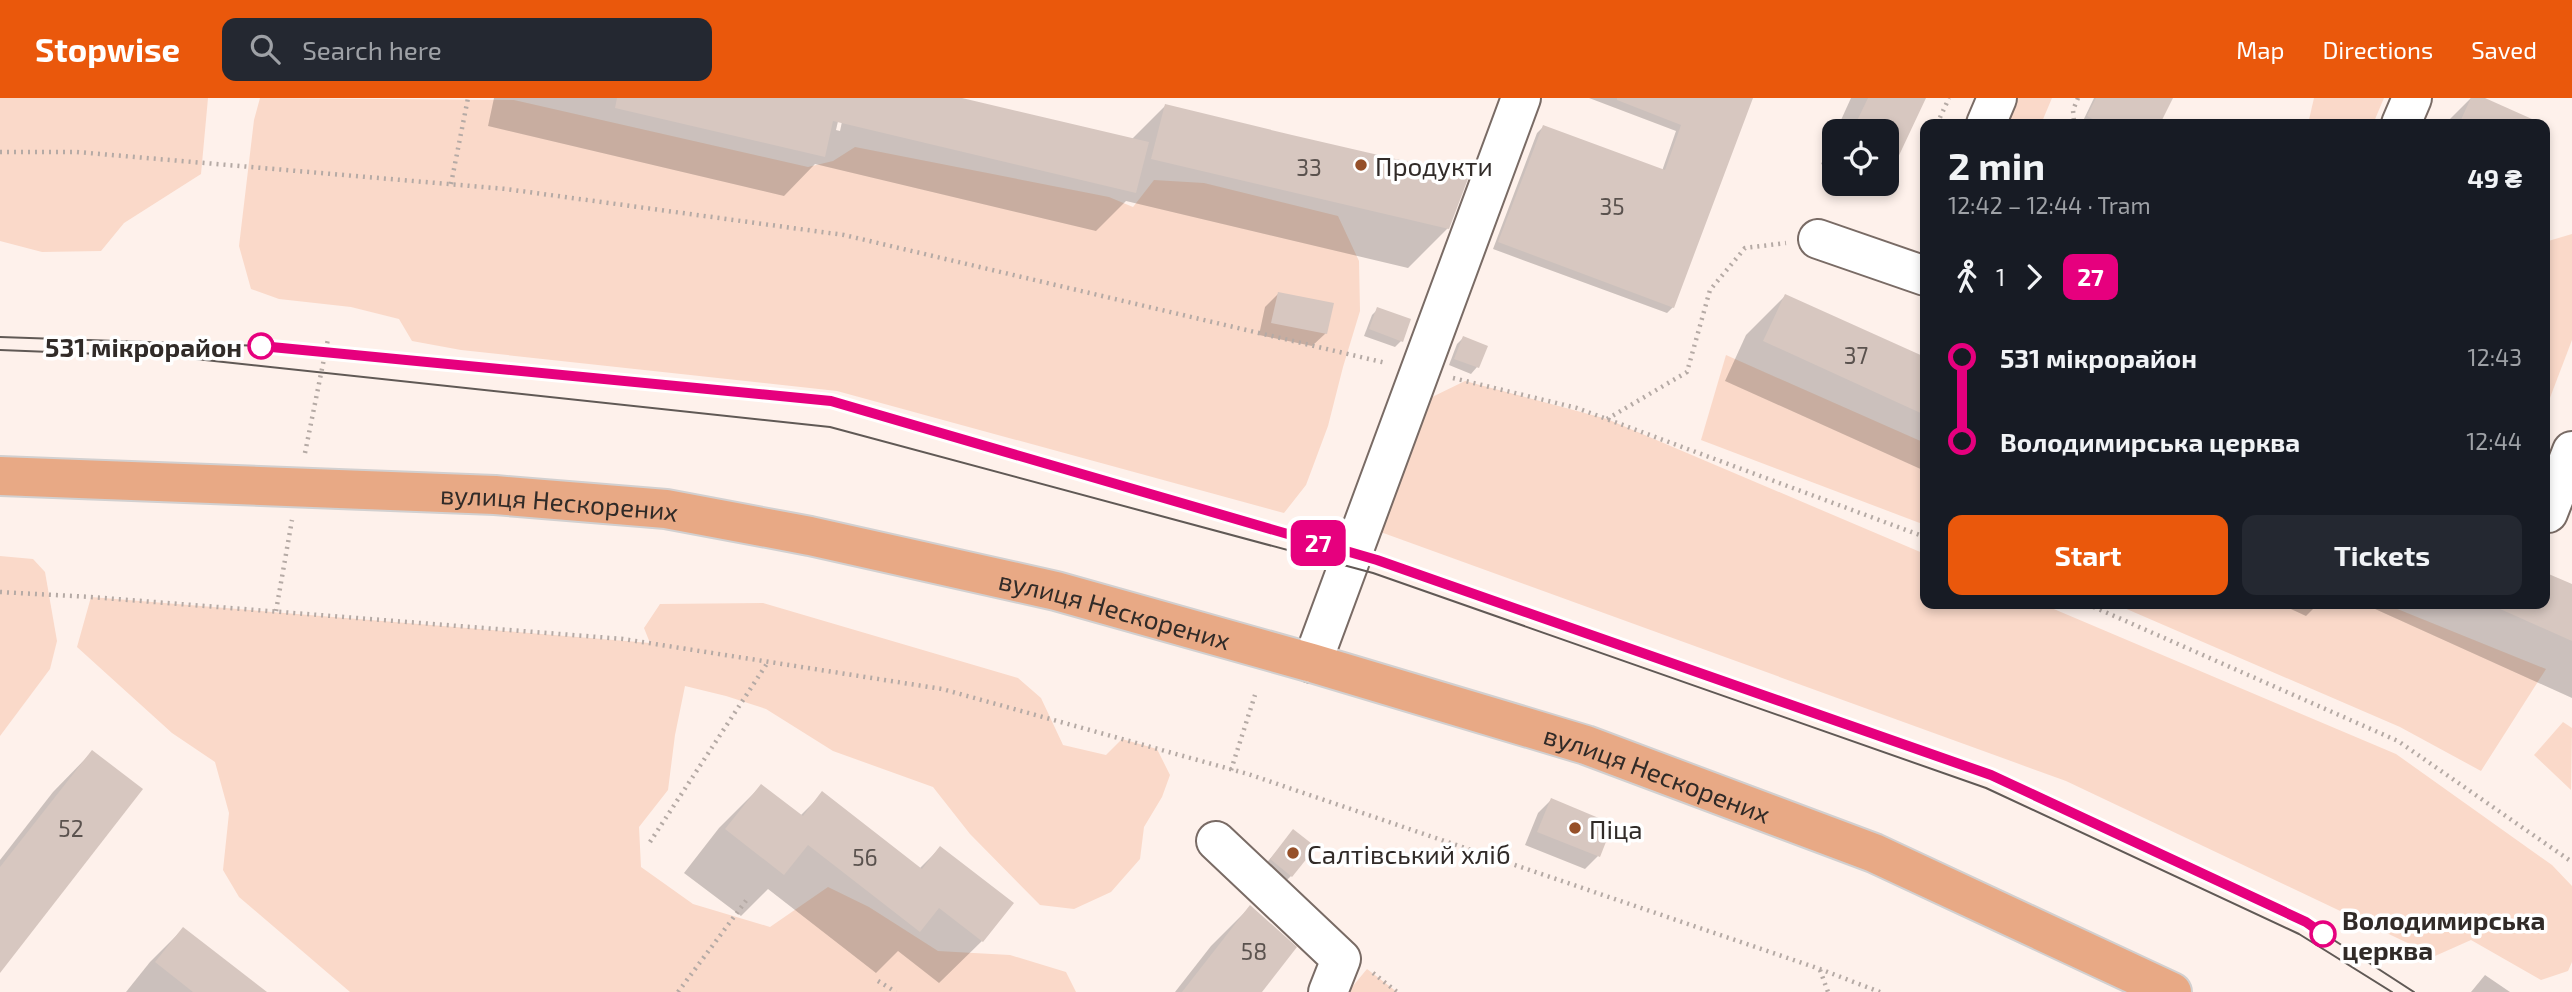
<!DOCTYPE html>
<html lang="en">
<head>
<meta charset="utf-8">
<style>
	:root { --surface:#171b24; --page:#242831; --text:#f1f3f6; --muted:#9ea1a6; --accent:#ea580c }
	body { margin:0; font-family:"Exo 2",sans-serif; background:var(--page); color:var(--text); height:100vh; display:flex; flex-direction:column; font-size:26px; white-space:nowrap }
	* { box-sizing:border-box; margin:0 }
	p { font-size:23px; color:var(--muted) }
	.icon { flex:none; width:38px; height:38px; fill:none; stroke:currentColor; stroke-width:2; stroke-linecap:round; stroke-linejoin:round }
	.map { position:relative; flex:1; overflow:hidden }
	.sheet { position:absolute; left:1920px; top:21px; width:630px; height:490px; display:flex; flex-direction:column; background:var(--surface); border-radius:14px; box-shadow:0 4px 10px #0003 }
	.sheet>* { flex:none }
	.badge { padding:0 14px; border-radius:10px; font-size:24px; line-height:46px }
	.tools { position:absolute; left:1822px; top:21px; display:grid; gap:14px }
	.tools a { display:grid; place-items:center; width:77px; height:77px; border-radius:14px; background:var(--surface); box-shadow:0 4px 10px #0003; font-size:35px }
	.map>.badge { position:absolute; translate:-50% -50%; box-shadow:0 0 0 4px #fff }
	.legs { display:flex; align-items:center; gap:10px; height:77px; padding:0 28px; font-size:23px }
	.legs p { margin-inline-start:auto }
	.head { display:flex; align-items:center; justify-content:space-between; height:119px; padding:0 28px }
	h1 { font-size:38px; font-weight:700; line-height:52px }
	.primary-button { display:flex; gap:14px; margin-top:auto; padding:14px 28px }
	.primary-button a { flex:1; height:80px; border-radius:14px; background:var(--accent); color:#fff; font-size:28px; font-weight:700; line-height:80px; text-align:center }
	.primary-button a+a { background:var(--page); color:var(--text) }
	ul { padding:0 28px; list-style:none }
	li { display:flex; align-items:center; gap:24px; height:84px; font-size:26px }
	li i { display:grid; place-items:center; width:10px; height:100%; margin:0 9px; background:currentColor }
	li i::after { content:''; width:18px; height:18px; margin:-9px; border:5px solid; border-radius:50%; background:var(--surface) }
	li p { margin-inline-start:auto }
	li:first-child i { background:linear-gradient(#0000 50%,currentColor 0) }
	li:last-child i { background:linear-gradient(currentColor 50%,#0000 0) }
	header { display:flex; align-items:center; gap:42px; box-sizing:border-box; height:98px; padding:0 35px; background:var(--accent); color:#fff }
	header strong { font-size:33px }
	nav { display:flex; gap:38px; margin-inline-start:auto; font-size:24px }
	.search { width:490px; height:63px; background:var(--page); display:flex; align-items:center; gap:18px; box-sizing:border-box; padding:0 24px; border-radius:14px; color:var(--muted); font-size:26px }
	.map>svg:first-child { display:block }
</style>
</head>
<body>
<header>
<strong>Stopwise</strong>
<div class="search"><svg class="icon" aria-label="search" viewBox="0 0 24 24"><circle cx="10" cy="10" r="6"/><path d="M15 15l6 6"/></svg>Search here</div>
<nav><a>Map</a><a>Directions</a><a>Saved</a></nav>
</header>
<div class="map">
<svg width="2572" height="894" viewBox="0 0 2572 894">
	<rect width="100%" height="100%" fill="#fef1eb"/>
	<g fill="#fad9c9">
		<path d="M0,0h208l-7,76 -77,49 -23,28 -59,1 -42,-11z"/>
		<path d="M260,0l254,2 294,67 25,-6 22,-14 254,50 24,10 21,-27 50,3 134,33 21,45 1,50 -17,56 -15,59 -22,59 -22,28 -447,-122 -376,-41 -49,-9 -13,-22 -48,-12 -72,-8 -28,-10 -12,-43 15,-126z"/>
		<path d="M2013,0h39l-11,26h-26l-11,-4z"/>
		<path d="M2314,0h70l-11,26h-65z"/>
		<path d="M2572,136v106l-24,63 -4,-1 1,-160z"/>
		<path d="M1726,257l199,88v82l-224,-85z"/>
		<path d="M1465,283l142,38 318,135v50h117l354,150 156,111 20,21v76l-4,9 -27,9 -70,-40 -36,16 -369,-175 -691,-251 53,-131z"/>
		<path d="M0,458l33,3 12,13 12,69 -7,28 -50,67z"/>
		<path d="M91,499l559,46 -6,-15 16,-24 103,-1 255,75 23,20 22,47 43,10 16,-16 35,10 13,26 -8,22 -18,30 -4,32 -29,33 -37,17 -34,-4 -70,-71 -37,-47 -100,-36 -67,-42 -40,-13 -41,-10 -10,49 -7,55 -29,37 2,40 52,37 77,23 58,-40 41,20 69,44 72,4 56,17 10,20h-726l-111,-95 -16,-27 6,-57 -14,-51 -43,-29 -95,-86z"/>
		<path d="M2115,506h270l161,65 -65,102 -81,-44z"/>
		<path d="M2563,624l9,6 -1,62 -37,-35z"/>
		<path d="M1367,871l30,23h-49z"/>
	</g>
	<g fill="#0003" fill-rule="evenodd">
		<path d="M494,0h461l176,42 34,-34 283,122 -40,40 -282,-67 -30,30 -281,-67 -31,32 -296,-70zM839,19h4l-3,14 -4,-1z"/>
		<path d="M1589,0h162l-78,209 -6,6 -174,-64 44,-116 6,-6 119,44 14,-40z"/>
		<path d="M1851,0h72l-37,33h-50z"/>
		<path d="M2094,0h77l-13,26h-74l-2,-1z"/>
		<path d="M2471,0h10l40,18 -3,8h-73z"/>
		<path d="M1834,38v34l-13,-6z"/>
		<path d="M1278,196l48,39 -14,13 -53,-11 6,-28z"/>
		<path d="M1785,198l140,63v112l-200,-90 21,-46z"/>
		<path d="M1378,211l23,32 -6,6 -31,-11 8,-21z"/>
		<path d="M1463,240l22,9 -8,20 -6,7 -22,-9 8,-21z"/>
		<path d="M2572,488v112l-208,-94h180z"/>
		<path d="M2280,506h38l-12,12z"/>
		<path d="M92,654l-92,218v-110l53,-68z"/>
		<path d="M761,688l39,30 22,-22 97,75 21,-21 42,93 -43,42 -41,-32 -22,22 -108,-84 -27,27 -57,-43 35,-45z"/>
		<path d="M1551,702l47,56 -13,13 -60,-24 13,-32z"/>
		<path d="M1293,734l-2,44 -13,13 -20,-16z"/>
		<path d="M1250,809l44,41 -34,44h-85l36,-46z"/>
		<path d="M183,831l81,63h-138l24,-30z"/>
		<path d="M2485,877l25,17h-39z"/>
	</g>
	<g fill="#d7c7c0">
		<path d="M617,0h345l187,44 -13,51 -303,-72 -8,36 -210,-49z"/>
		<path d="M1617,0h136l-79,210 -176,-66 45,-117 122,45 16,-45 -64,-25z"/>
		<path d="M1868,0h58l-40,85v-52h-34z"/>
		<path d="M2096,0h77l-13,26h-58l-15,-8z"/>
		<path d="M2471,0h14l58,26h-84z"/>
		<path d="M1165,6l127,31 177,41 -20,53 -298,-70z"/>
		<path d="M1278,194l56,11 -7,31 -56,-11z"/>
		<path d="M1785,196l140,63v58l-162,-74z"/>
		<path d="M1377,209l34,12 -8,23 -34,-13z"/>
		<path d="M1463,238l25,10 -9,22 -25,-9z"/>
		<path d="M2544,474l28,12v57l-83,-37h55z"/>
		<path d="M92,652l51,39 -143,184v-106z"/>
		<path d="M761,686l42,32 19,-25 100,78 18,-23 74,57 -31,39 -44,-34 -19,24 -112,-87 -24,30 -59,-46z"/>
		<path d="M1551,700l62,26 -13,33 -63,-25z"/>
		<path d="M1293,731l23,18 -24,30 -22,-18z"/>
		<path d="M1250,807l47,42 -35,45h-80z"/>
		<path d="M183,829l22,17 62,48h-74l-38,-30z"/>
	</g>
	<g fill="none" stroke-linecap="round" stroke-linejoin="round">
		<defs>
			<g id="minor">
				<path d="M1986,26l11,-26"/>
				<path d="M2401,26l11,-26"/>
				<path d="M1818,141l107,37"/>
				<path d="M2548,415l24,-62"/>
				<path d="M1312,565l209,-565"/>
				<path d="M1216,743l125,118 -13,33"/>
			</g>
			<g id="major">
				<path id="s1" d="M0,378l495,19 171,14 144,27 246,55 256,72 274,82 288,108 298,139"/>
			</g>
		</defs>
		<use href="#minor" stroke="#796b65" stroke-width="42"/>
		<use href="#major" stroke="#d2d0d0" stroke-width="42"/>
		<g stroke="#b5aaa5" stroke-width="4.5" stroke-dasharray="2 5" stroke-linecap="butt">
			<path d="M2078,0l-5,12 1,12 6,2"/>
			<path d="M1937,26l12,-26"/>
			<path d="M0,54h77l429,37 338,46 542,128"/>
			<path d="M451,86l17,-86"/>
			<path d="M1453,280l124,30 348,129"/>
			<path d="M1607,321l80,-47 23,-82 35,-42 41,-5"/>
			<path d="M305,355l23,-114"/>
			<path d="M0,494l91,5 532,42 319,50 306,85 572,195 60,23"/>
			<path d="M2087,506l311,137 174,121"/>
			<path d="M276,513l16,-91"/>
			<path d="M1231,672l24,-75"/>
			<path d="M650,744l118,-180"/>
			<path d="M1820,872l8,22"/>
			<path d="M1373,875l24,19"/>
			<path d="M878,883l18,11"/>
			<path d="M678,894l70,-94"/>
		</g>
		<use href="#minor" stroke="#fff" stroke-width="38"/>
		<use href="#major" stroke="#e8a985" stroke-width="38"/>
		<g stroke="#605955" stroke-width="2">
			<path d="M0,239l261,9 569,55 547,159 614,215 315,147 108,70"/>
			<path d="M0,252l177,7 653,70 543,146 613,215 313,146 93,58"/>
		</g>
	</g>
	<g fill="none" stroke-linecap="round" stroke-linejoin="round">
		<defs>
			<path id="line-1" d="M261,248l570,55 546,159 614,215 315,147 17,12"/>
		</defs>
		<use href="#line-1" stroke="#fff" stroke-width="16"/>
		<use href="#line-1" stroke="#e6007e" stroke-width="10"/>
	</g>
	<g fill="#965029" stroke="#fff" stroke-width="2.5">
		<circle cx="1361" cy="67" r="7"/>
		<circle cx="1575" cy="730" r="7"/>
		<circle cx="1293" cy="755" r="7"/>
	</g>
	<g fill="#fff" stroke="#e6007e" stroke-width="3.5">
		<circle cx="261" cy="248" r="12"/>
		<circle cx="2323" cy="836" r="12"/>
	</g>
	<g text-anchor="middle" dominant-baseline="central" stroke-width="7" stroke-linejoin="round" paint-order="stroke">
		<g font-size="23" fill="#5a524e">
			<text x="1309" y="69">33</text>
			<text x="1612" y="108">35</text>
			<text x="1856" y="257">37</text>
			<text x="71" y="730">52</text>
			<text x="865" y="759">56</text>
			<text x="1254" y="853">58</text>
		</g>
		<g font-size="26" fill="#312b28" stroke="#fff" text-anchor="start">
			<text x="1375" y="67">Продукти</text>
			<text x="1589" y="730">Піца</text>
			<text x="1307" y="755">Салтівський хліб</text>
		</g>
		<g font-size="26" font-weight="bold" fill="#312b28" stroke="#fff" text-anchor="end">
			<text x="242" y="248">531 мікрорайон</text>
			<text x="2342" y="821" text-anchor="start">Володимирська<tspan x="2342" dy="30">церква</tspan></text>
		</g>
		<g font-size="26" fill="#312b28" stroke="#fff">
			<text stroke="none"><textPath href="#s1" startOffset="560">вулиця Нескорених</textPath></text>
			<text stroke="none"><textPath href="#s1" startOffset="1127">вулиця Нескорених</textPath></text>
			<text stroke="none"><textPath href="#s1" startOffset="1694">вулиця Нескорених</textPath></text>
		</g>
	</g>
</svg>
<div class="tools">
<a><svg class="icon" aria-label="locate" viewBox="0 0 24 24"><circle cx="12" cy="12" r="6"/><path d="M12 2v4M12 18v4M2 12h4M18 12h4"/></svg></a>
</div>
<b class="badge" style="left:1318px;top:445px;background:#e6007e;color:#fff">27</b>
<section class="sheet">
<div class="head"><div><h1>2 min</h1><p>12:42 – 12:44 · Tram</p></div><b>49 ₴</b></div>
<div class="legs"><svg class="icon" aria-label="walk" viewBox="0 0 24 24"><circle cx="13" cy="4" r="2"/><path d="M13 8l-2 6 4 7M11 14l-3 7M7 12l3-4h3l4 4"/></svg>1<svg class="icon" aria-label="forward" viewBox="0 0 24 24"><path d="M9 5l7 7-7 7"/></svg><b class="badge" style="background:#e6007e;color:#fff">27</b></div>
<ul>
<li><i style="color:#e6007e"></i><b>531 мікрорайон</b><p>12:43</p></li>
<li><i style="color:#e6007e"></i><b>Володимирська церква</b><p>12:44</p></li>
</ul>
<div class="primary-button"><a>Start</a><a>Tickets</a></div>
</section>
</div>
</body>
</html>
